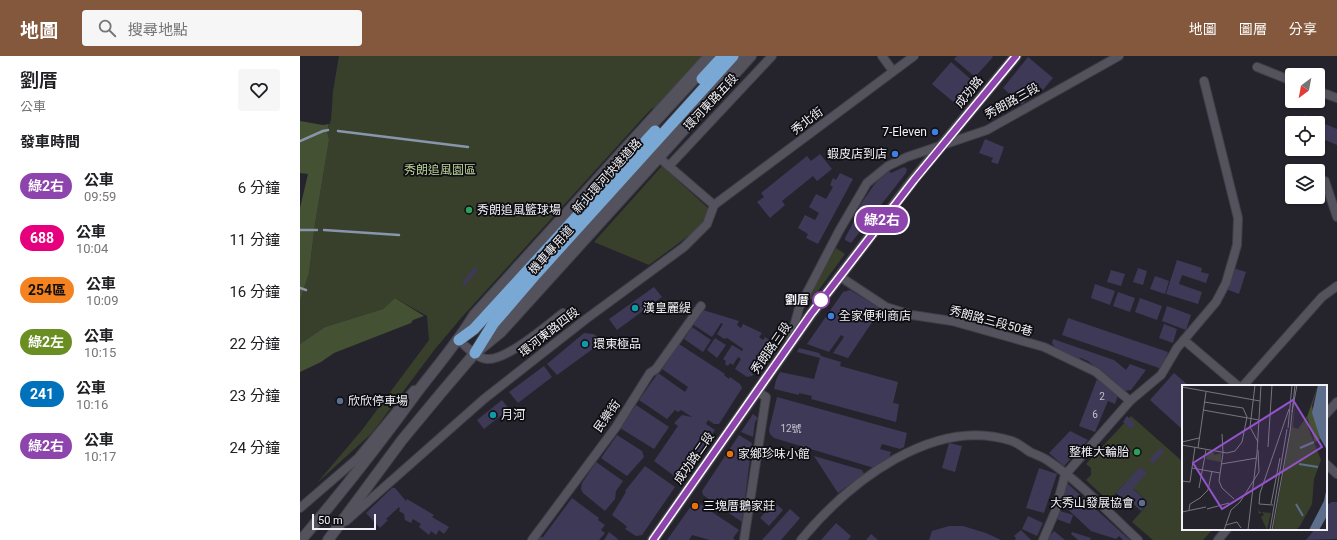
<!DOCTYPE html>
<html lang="zh-TW">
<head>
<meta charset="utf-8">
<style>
	:root { --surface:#fff; --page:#f6f6f6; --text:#202124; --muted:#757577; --accent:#84583c }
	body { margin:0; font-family:Roboto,"Noto Sans TC",sans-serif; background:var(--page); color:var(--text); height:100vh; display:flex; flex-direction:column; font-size:15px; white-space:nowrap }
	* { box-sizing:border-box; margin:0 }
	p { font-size:13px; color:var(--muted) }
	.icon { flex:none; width:22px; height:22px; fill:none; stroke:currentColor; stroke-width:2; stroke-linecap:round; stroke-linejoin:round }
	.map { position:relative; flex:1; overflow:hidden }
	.panel { display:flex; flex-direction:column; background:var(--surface); width:300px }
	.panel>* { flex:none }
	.badge { padding:0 8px; border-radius:13px; font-size:14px; line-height:26px }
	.needle { width:26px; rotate:212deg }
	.fabs { position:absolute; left:985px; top:12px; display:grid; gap:8px }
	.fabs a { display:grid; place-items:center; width:40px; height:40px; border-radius:4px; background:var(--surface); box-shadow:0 1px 3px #0004; font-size:20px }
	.scale { position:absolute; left:12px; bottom:10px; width:64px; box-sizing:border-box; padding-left:4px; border:2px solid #f1f1f7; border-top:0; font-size:11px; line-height:14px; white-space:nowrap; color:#f1f1f7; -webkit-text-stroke:3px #0e0e12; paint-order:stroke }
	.map>.badge { position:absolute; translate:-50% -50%; box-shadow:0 0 0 2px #fff }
	h2 { padding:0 20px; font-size:15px; line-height:36px }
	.round { display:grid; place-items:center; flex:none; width:42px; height:42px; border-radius:4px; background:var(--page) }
	.summary { display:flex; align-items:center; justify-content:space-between; height:68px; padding:0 20px }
	h1 { font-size:19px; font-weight:600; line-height:30px }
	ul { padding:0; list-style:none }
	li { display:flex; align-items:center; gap:12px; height:52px; padding:0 20px }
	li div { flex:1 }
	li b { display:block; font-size:15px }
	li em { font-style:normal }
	li .badge { min-width:44px; font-weight:700; text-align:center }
	header { display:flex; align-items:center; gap:24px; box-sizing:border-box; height:56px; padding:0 20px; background:var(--accent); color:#fff }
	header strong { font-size:19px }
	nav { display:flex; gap:22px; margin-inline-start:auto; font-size:14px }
	.search { width:280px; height:36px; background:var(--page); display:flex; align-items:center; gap:10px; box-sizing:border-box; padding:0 14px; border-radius:4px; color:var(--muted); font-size:15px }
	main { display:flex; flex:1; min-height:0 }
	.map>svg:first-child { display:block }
</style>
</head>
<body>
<header>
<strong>地圖</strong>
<div class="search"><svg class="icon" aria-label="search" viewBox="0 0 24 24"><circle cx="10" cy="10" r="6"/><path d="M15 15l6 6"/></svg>搜尋地點</div>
<nav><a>地圖</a><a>圖層</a><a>分享</a></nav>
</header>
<main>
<section class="panel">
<div class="summary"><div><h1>劉厝</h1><p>公車</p></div><a class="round"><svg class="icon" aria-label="heart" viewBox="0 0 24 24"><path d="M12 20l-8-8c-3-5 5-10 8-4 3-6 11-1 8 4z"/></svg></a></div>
<h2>發車時間</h2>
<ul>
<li><span class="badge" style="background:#8e44ad;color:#fff">綠2右</span><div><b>公車</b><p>09:59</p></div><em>6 分鐘</em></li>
<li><span class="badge" style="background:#e6007e;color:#fff">688</span><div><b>公車</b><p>10:04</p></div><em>11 分鐘</em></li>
<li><span class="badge" style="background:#f58220;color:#111">254區</span><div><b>公車</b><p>10:09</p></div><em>16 分鐘</em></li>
<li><span class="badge" style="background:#6b8e23;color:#fff">綠2左</span><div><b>公車</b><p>10:15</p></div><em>22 分鐘</em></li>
<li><span class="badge" style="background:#0072bc;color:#fff">241</span><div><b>公車</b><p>10:16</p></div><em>23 分鐘</em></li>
<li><span class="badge" style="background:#8e44ad;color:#fff">綠2右</span><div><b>公車</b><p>10:17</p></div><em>24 分鐘</em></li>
</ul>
</section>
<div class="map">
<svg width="1037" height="484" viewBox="0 0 1037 484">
	<rect width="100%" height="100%" fill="#25242d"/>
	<g fill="#38402c">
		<path d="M39,0h364l-47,51 -5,2 -189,208 -27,32 -63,84 -55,50 45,-53 67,-90 -2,-24 -32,-18 -12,11 -58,18 -25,17v-43l9,-28 6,-49 14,-84 -2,-9 4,-11 2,-29z"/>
		<path d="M362,110l47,43 -10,19 -50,37 -55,-23z"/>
		<path d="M536,192l9,6 -33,45 -3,1v-3z"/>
		<path d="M831,360l52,46v67h30l-10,11h-50l-21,-18 17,-19 -23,-21 -17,19 -23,-21 5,-5v-7l-5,-4z"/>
	</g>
	<g fill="#455133">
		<path d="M0,65l23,4 6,-1 -2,7 2,9 -14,84 -6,49 -9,28v-93l8,-34 -8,-1z"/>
		<path d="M95,242l29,18 -11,4 -2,3 -77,30 -13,9 -21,10v-28l25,-17 58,-18z"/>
	</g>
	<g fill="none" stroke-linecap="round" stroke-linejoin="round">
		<g stroke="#8995ac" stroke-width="2.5">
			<path d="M38,75l130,16"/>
			<path d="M0,85l23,-10 5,-1"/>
			<path d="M0,174h17"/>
			<path d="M24,174l75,5"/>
			<path d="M0,232l6,2"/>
		</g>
	</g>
	<g fill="#3d3957">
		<path d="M657,0h35l1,1 -18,20 -21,-18z"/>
		<path d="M728,1l25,21 -10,12 -5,-5 -16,20 -19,-17z"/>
		<path d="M651,6l24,21 -18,22 -25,-21z"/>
		<path d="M1004,59l33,14v16l-19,-8v-14h-17z"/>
		<path d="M685,83l19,8 -6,17 -7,-2 2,-4 -14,-5z"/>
		<path d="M995,93h13l-2,5z"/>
		<path d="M520,98l12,15 -15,12 -4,-5 -31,25 3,4 -15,13 -13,-16 7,-5 -3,-4 46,-37 4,5z"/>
		<path d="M604,111l3,2 -1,4 -55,70 -6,-3v-2l15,-28 -2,-2 16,-23 13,-15 4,3z"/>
		<path d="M540,117l13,6 -35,65 -12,-6 2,-4 -10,-6 7,-13 10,5 4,-7 -10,-6 7,-13 10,5 7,-12 -3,-2 3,-7 3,2z"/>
		<path d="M877,204l25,8 -1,4 8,2 -3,9 -24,-8 -3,9 23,8 -4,12 -32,-10z"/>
		<path d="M174,211l4,3 -13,16 -3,-3z"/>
		<path d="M930,211l16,5 -7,22 -16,-6z"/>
		<path d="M838,212l9,3 -4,14 -10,-3z"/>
		<path d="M811,214l14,4 -4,12 -14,-4z"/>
		<path d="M855,220l14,5 -4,13 -15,-5z"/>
		<path d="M795,228l20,7 -5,14 -19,-7z"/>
		<path d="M354,231l8,10 -45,33 -8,-11z"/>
		<path d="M550,234l31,19 -33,49 -15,-5 11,-16 -3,-2 -12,17 -22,-8 36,-52z"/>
		<path d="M818,236l17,6 -5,14 -17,-6z"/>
		<path d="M840,242l22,8 -5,14 -22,-8z"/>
		<path d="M867,250l24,9 -5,15 -24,-9z"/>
		<path d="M403,254l36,11 -2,4 4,3 2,-4 19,9 -3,4 4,3 2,-3 9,6v3l-22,30 -5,1 -12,-8 6,-10 -3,-2 -5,8 -3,-2 -2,3 -3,-2 1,-3 -3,-2 9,-14 10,6 1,-2 -16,-11 -3,1 -7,-5 6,-10 -2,-1 -9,14 -20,-13z"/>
		<path d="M768,262l100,34 -6,17 -100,-34z"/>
		<path d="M864,268l13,5 -4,14 -14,-5z"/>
		<path d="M392,271l19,13 -8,12 -19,-13z"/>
		<path d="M284,277l9,1 12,6 -48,35 -10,-11z"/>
		<path d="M415,282l11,7 -9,13 -10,-8z"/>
		<path d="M753,283l61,21 12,10 4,-6 16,6 -15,20 -6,1 -37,-30 -7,-3 -3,1 -22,-10 -4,-6z"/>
		<path d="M379,288l46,30 -1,1 5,4 1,-2 10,7 2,4 -23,36h-5l-6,-4 -2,4 9,6 -32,47 -6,1 -23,-17 24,-35 -4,-3 8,-8 10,2 -11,-7 -3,2 -3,-2 -8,9 -28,-19 19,-27 27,19 3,-5 -26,-18z"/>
		<path d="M499,292l20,5 2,3 20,6 -1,4 58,16 -5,21 6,1 -3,18 -85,-23 1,-3 -13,-3v2l-25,-6 2,-9 4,-8 34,7 6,-21 -23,-6z"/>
		<path d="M244,310l8,11 -34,26 -9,-11z"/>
		<path d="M874,317l15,13h-6v44l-33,-30z"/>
		<path d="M797,323l21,16 -3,9 -7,-3 -13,31 -16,-6z"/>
		<path d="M477,341l130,36 -3,14 -4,2 -18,-5 -2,5 11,3 -2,7 -15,9 -100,-30 -4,-4 -1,-4z"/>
		<path d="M202,344l7,9 -25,20 -7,-9z"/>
		<path d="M336,349l33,22 -15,22 -34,-21z"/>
		<path d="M453,358l5,4 -3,4 -2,15 -12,-5z"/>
		<path d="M827,360l9,8 -5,5 -8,-7z"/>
		<path d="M770,375l18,9 -24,26 -15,-13z"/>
		<path d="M317,379l25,16 2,6 -17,19 -26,-18z"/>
		<path d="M439,379l13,8 -10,79 -39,-27 -1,-4z"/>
		<path d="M649,387l13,3 -7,26 -13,-4z"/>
		<path d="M860,392l4,4 -11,12 -4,-4z"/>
		<path d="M514,400l48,14 2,4 -26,19z"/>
		<path d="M296,406l27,19 -7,10 -1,8 -10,12 -22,-18 -2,-4 1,-6z"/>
		<path d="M345,410l30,21 -33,48 -6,1 -11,-7 2,-2 -2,-2 -13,-10 14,-23 -1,-1z"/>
		<path d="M840,411l7,6 -14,16 16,14 -8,8 -15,-14 -3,3 -7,-7z"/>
		<path d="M739,412l18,6 -13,39 -18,-5z"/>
		<path d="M767,427l55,50 8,7h-7l-4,-4 -3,3 -25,-8 -31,-29z"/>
		<path d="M92,432h3l11,13 1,-2 27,16 -2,2 17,10 -5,7 -5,-4 -3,5 -5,-4 -2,4 -10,-8 2,-3 -8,-5 -2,4 -6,-3 -1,-6 -5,-3 1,-2 -1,-2 -13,12 2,1 -8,8 -14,-15z"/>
		<path d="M272,442l27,20 -1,2 7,5 -4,5 4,3 -6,7h-63l2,-3h5z"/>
		<path d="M394,446h3l42,28 -6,8 2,2h-25l-18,-5 -3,5h-22z"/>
		<path d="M474,446l9,8 -14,16 -9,-8z"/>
		<path d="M1032,446h5v37l-31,1 9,-11h11v-13l2,-3 -1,-8z"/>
		<path d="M490,453l10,9 -19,22h-19z"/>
		<path d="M757,454l16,5 -3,9 -16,-6z"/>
		<path d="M728,460l15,7 -6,13 -15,-7z"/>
		<path d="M536,467l15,13 -3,4h-27z"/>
		<path d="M649,470h14l23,7 15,7h-72l3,-9z"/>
		<path d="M721,474l10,10h-16l1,-2 -2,-2z"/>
		<path d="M754,475l11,9h-19z"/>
		<path d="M309,476l9,7 -1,1h-13z"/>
		<path d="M772,476l19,6 -1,2h-12l-7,-6z"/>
		<path d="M571,478l7,6h-12z"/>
	</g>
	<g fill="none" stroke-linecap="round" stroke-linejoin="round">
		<defs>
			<g id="minor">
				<path d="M582,0l11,15"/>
				<path d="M957,11l35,14"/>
				<path d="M1018,35l19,7"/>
				<path d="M344,79l60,-65"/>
				<path d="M356,99l58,50"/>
				<path d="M369,110l103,-110"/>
				<path d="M1025,125l12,36"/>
				<path d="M414,149l200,-149"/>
				<path d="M539,220l47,31 26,8 40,6 92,26 52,25 34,29"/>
				<path d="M190,280l252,-280"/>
				<path d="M162,281l-3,3c7,7 18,18 28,19 19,2 60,-34 76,-46"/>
				<path d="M884,284l54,46"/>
				<path d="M490,286l9,-34 40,-77 28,-48 21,-17 19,-9 80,-27 132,-74"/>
				<path d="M943,330l79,-89 15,-11"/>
				<path d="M1026,358l11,-12"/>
				<path d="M1026,408l11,10"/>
				<path d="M0,452l58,-50 56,-68"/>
				<path d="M46,465l138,-122 102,-80 98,-72 23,-23 7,-19"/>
				<path d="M232,484l84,-113 34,-54 6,-4 45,-63"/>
				<path d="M444,484l22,-143 -10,-6"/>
				<path d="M501,484c47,-57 132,-125 211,-99 6,2 12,7 18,11 6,3 11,4 17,8 32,21 62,53 91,80"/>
				<path d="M743,484l12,-28 10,-37 65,-74 31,-26 16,-27 39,-46 10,-19 11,-38 1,-27 -34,-137"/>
				<path d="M918,484l9,-11"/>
			</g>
			<g id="tertiary">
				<path d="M1,484c41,-48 80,-98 117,-149 19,-25 40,-49 56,-76l235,-259"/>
				<path d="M28,484l74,-100 39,-47 34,-40 26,-21 250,-276"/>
				<path d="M353,484l158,-226 103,-135 102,-123"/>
			</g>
			<g id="trunk">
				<path d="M402,23l21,-23"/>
				<path d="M159,284l15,-11 181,-198"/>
				<path d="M175,297l18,-29 43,-50 197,-218"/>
			</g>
		</defs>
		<use href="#minor" stroke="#403f47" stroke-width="10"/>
		<use href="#tertiary" stroke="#403f47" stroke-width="12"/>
		<use href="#trunk" stroke="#403f47" stroke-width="13"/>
		<use href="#minor" stroke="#54535d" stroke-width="8"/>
		<use href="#tertiary" stroke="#54535d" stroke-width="10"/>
		<use href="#trunk" stroke="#7aa8d4" stroke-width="11"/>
	</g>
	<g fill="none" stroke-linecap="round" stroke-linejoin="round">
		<defs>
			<path id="line" d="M353,484l158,-226 103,-134 102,-124"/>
		</defs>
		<use href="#line" stroke="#fff" stroke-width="9"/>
		<use href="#line" stroke="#8e44ad" stroke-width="6"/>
	</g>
	<g fill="#3f7fe0" stroke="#0e0e12" stroke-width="1.5">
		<circle cx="635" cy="76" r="4"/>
		<circle cx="595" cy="98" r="4"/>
		<circle cx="531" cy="260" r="4"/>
	</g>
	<g fill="#2e9e5b" stroke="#0e0e12" stroke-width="1.5">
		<circle cx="169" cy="154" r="4"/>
		<circle cx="837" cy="396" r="4"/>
	</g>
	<circle fill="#fff" stroke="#8e44ad" stroke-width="2" cx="521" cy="244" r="8"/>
	<g fill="#0f9aa8" stroke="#0e0e12" stroke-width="1.5">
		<circle cx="335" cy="252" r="4"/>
		<circle cx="285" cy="288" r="4"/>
		<circle cx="193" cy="359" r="4"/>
	</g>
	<g fill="#5c6f8a" stroke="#0e0e12" stroke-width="1.5">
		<circle cx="40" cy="345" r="4"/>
		<circle cx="842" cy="447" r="4"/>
	</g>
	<g fill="#e8710a" stroke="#0e0e12" stroke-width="1.5">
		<circle cx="430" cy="398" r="4"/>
		<circle cx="395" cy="450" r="4"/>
	</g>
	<g text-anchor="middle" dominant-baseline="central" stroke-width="3.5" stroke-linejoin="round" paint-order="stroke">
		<g font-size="10" fill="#c4c3cf">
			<text x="802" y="340">2</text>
			<text x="795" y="358">6</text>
			<text x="491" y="372">12號</text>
		</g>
		<g font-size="12" fill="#f1f1f7" stroke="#0e0e12">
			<text transform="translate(669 36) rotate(-51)">成功路</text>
			<text transform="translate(712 45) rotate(-29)">秀朗路三段</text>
			<text transform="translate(411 46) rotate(-47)">環河東路五段</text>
			<text transform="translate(507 65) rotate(-37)">秀北街</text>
			<text transform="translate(307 120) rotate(-48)">新北環河快速道路</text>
			<text transform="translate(251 194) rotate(-48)">機車專用道</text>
			<text transform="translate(691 265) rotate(15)">秀朗路三段50巷</text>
			<text transform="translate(249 276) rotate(-38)">環河東路四段</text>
			<text transform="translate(471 292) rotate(-55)">秀朗路三段</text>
			<text transform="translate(307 360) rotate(-55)">民樂街</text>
			<text transform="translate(394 402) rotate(-55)">成功路二段</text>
		</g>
		<g font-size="12" fill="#f1f1f7" stroke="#0e0e12" text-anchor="start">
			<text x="627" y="76" text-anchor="end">7-Eleven</text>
			<text x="587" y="98" text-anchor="end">蝦皮店到店</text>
			<text x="177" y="154">秀朗追風籃球場</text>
			<text x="343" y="252">漢皇麗緹</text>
			<text x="539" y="260">全家便利商店</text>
			<text x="293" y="288">環東極品</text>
			<text x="48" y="345">欣欣停車場</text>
			<text x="201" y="359">月河</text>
			<text x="829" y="396" text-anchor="end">整椎大輪胎</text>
			<text x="438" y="398">家鄉珍味小館</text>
			<text x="834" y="447" text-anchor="end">大秀山發展協會</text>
			<text x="403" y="450">三塊厝鵝家莊</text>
		</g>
		<g font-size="12" fill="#bbd298" stroke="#0e0e12">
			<text x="140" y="114">秀朗追風園區</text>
		</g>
		<g font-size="12" font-weight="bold" fill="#f1f1f7" stroke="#0e0e12" text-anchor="end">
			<text x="509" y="244">劉厝</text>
		</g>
	</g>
	<g transform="translate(882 329)">
		<rect width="145" height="145" fill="#25242d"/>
		<path d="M113,22l-2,20 5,2 9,-13 1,11 13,33 -7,19 -2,25 -12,22 -4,4h-23zM26,66l6,1v3l7,-2v9l-15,-3zM76,124l2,3 11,1 -4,17 -6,-13 3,-2 -2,-3 -3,2z" fill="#38402c"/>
		<path d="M136,0l-6,21 8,33 -5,3 -8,-25z" fill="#455133"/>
		<path d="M136,0h9v65l-7,-12 -8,-25zM145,102v29l-8,14h-10l15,-29z" fill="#5d6e8c"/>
		<path fill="none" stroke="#5d6e8c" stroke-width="2" d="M118,63l14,-6M117,79l19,3M114,119l7,12"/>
		<path fill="none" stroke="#77767e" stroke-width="1" d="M73,0l-5,42 8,15M0,2l78,14M21,25l56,10M110,27l5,-27M106,43l4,-43M40,49l1,19 -4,28 3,7 12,11M0,57l17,-4M0,60l45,8 8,-2 7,-9 5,-25 -4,-9 -39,-6M86,62l4,-62M16,63l8,-56M39,79l36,-6M10,83l28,5M0,96l8,1 5,-35M17,103l7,-38M89,119l9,-46M91,120l-14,-1 1,-11 29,-84M25,124l22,-6M7,125l1,-6 10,-6 8,-8 4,-19M0,127l24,-5M44,140l11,-3 4,6M42,145l7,-20 9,-8 19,-30 -1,-22M66,145l9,-77 4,-68M88,145l17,-101M90,145l18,-98 5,-47"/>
		<path fill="#9353ca" fill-opacity="0.15" stroke="#9353ca" stroke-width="2" d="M111,15l29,47 -100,62 -29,-46z"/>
		<rect width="145" height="145" fill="none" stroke="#f1f1f7" stroke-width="2"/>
	</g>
</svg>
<div class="fabs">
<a><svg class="needle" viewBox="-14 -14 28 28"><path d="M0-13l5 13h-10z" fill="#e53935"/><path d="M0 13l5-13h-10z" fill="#757577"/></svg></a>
<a><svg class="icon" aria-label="locate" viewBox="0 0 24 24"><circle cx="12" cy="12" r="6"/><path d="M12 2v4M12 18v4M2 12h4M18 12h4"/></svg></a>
<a><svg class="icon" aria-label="layers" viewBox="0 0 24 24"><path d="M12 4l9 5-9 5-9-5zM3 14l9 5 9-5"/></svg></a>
</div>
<div class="scale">50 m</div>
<b class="badge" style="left:582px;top:164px;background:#8e44ad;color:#fff">綠2右</b>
</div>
</main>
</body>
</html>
